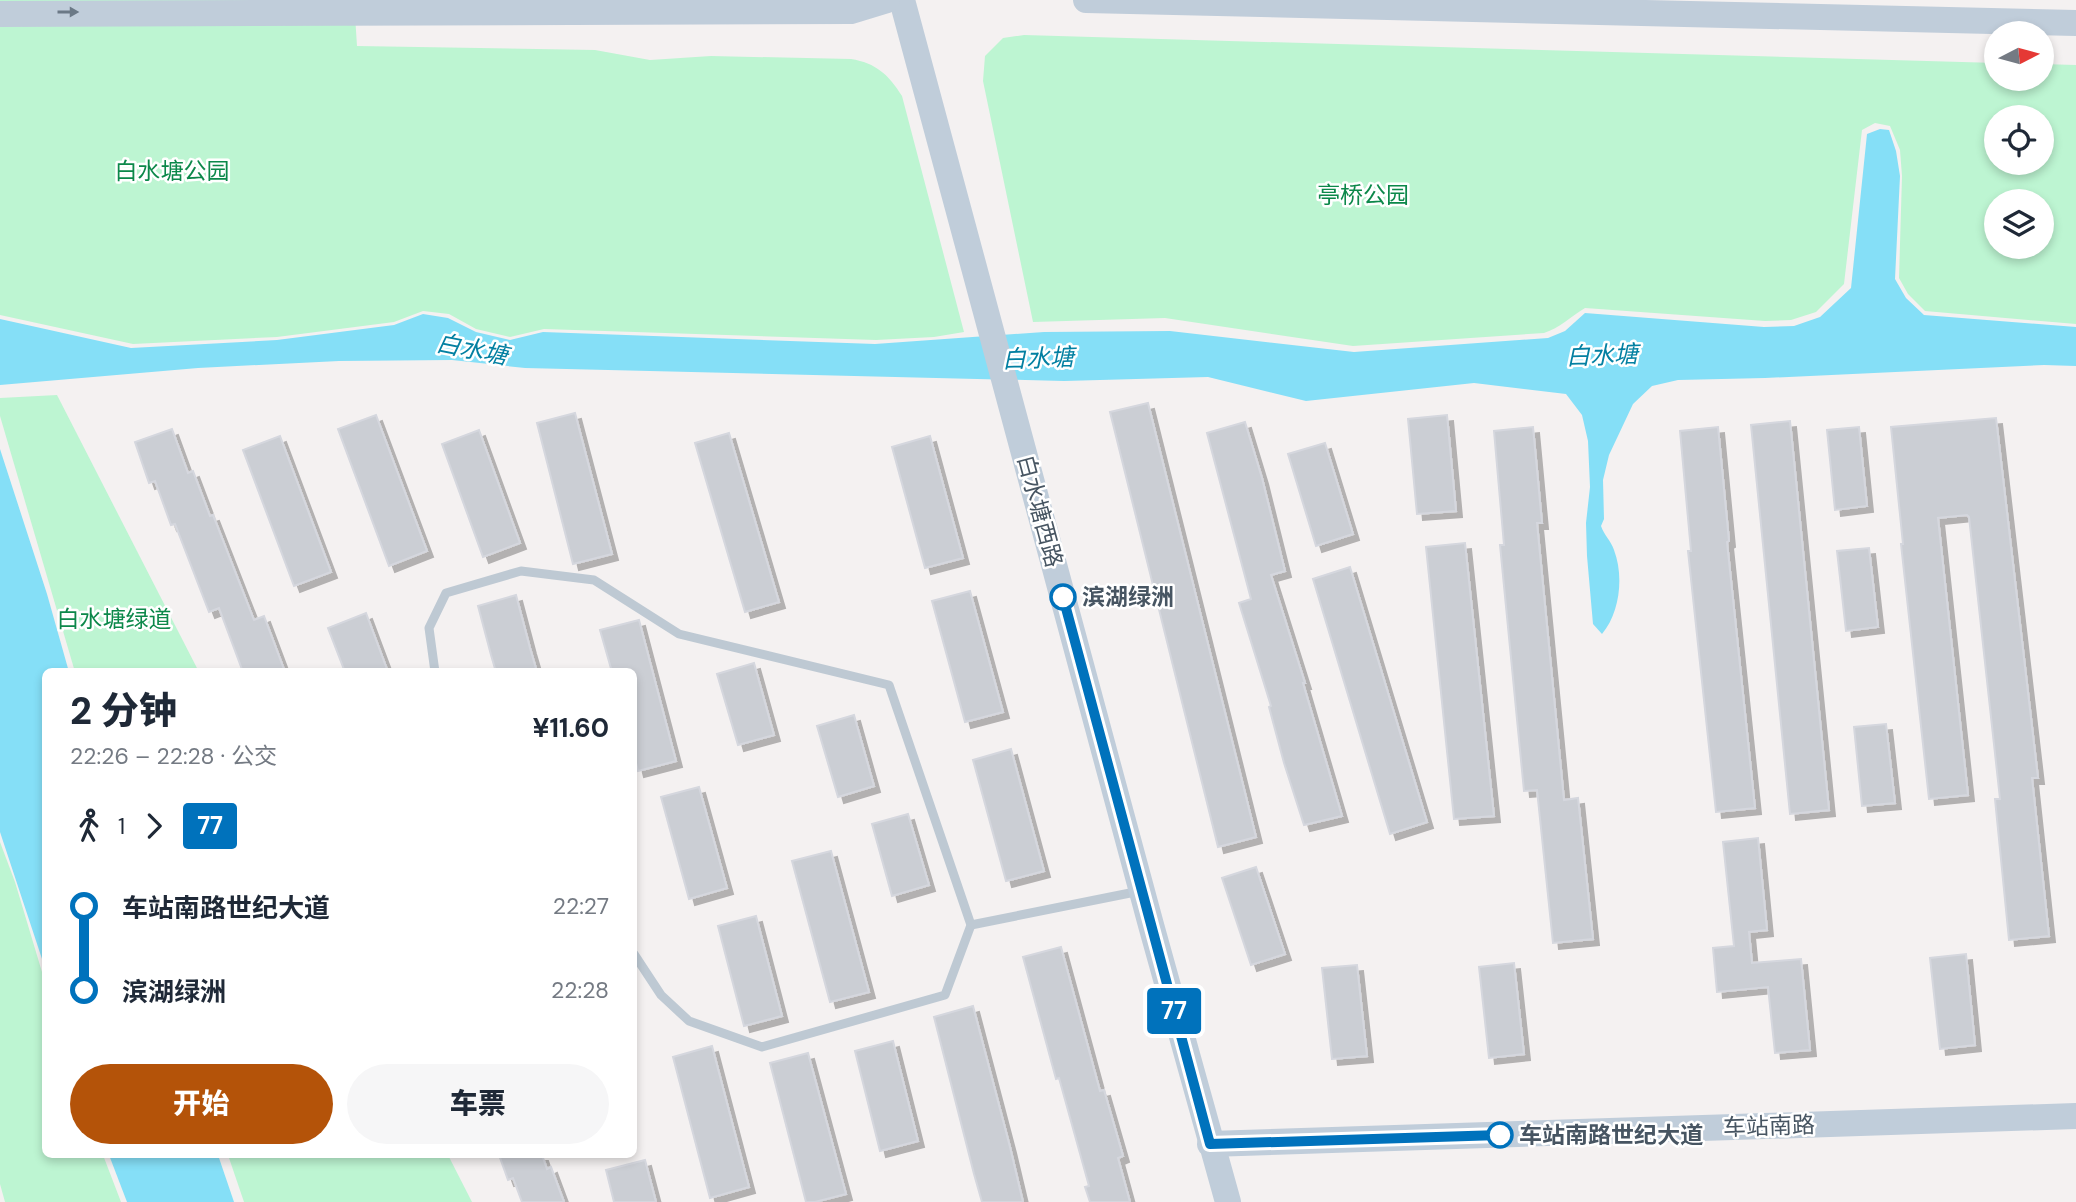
<!DOCTYPE html>
<html lang="zh">
<head>
<meta charset="utf-8">
<style>
	:root { --surface:#fff; --page:#f6f6f7; --text:#1f2937; --muted:#747a83; --accent:#b45309 }
	body { margin:0; font-family:"DM Sans","Noto Sans SC",sans-serif; background:var(--page); color:var(--text); height:100vh; display:flex; flex-direction:column; font-size:26px; white-space:nowrap }
	* { box-sizing:border-box; margin:0 }
	p { font-size:23px; color:var(--muted) }
	.icon { flex:none; width:38px; height:38px; fill:none; stroke:currentColor; stroke-width:2; stroke-linecap:round; stroke-linejoin:round }
	.map { position:relative; flex:1; overflow:hidden }
	.drawer { position:absolute; left:42px; top:668px; width:595px; height:490px; display:flex; flex-direction:column; background:var(--surface); border-radius:10px; box-shadow:0 4px 10px #0003 }
	.drawer>* { flex:none }
	.badge { padding:0 14px; border-radius:5px; font-size:24px; line-height:46px }
	.needle { width:46px; rotate:84deg }
	.tools { position:absolute; left:1984px; top:21px; display:grid; gap:14px }
	.tools a { display:grid; place-items:center; width:70px; height:70px; border-radius:50%; background:var(--surface); box-shadow:0 4px 10px #0003; font-size:35px }
	.map>.badge { position:absolute; translate:-50% -50%; box-shadow:0 0 0 4px #fff }
	.legs { display:flex; align-items:center; gap:10px; height:77px; padding:0 28px; font-size:23px }
	.legs p { margin-inline-start:auto }
	.summary { display:flex; align-items:center; justify-content:space-between; height:119px; padding:0 28px }
	h1 { font-size:38px; font-weight:800; line-height:52px }
	.primary-button { display:flex; gap:14px; margin-top:auto; padding:14px 28px }
	.primary-button a { flex:1; height:80px; border-radius:42px; background:var(--accent); color:#fff; font-size:28px; font-weight:800; line-height:80px; text-align:center }
	.primary-button a+a { background:var(--page); color:var(--text) }
	ul { padding:0 28px; list-style:none }
	li { display:flex; align-items:center; gap:24px; height:84px; font-size:26px }
	li i { display:grid; place-items:center; width:10px; height:100%; margin:0 9px; background:currentColor }
	li i::after { content:''; width:18px; height:18px; margin:-9px; border:5px solid; border-radius:50%; background:var(--surface) }
	li p { margin-inline-start:auto }
	li:first-child i { background:linear-gradient(#0000 50%,currentColor 0) }
	li:last-child i { background:linear-gradient(currentColor 50%,#0000 0) }
	.map>svg:first-child { display:block }
</style>
</head>
<body>
<div class="map">
<svg width="2076" height="1202" viewBox="0 0 2076 1202">
	<defs>
		<filter id="shadow"><feDropShadow dx="6" dy="6" stdDeviation="0" flood-color="#0004"/></filter>
	</defs>
	<rect width="100%" height="100%" fill="#f4f1f1"/>
	<g fill="#bdf5d2" fill-rule="evenodd">
		<path d="M0,0h354l3,46 238,4 55,10 61,-4 140,3c25,4 38,16 51,37l62,236 -30,5 -58,3 -332,-11 -34,8 -34,-8 -27,-15 -26,-3 -29,11 -117,15 -144,7 -133,-29z"/>
		<path d="M1024,35l973,28v16h45v-15l34,1v259l-151,-13 -17,-17 -9,-16 3,-102 -2,-26 -10,-24 -15,-3 -13,7 -18,154 -28,28 -25,8 -26,1 -180,-13c-15,9 -25,20 -41,25l-191,13 -188,-28 -132,4 -50,-241 2,-25 18,-18zM2042,117v46h-45v-46zM1997,201h45v46h-45z"/>
		<path d="M57,395l142,277h-124l-75,-256v-18z"/>
		<path d="M0,842l15,40 30,100 1,173h57l18,47h-116l-5,-18z"/>
		<path d="M228,1155h220l24,47h-228z"/>
	</g>
	<g fill="#85dff7">
		<path d="M1880,129l9,1 7,21 4,25 -5,103 11,19 18,17 152,12v39l-32,-1 -279,13 -87,2 -26,6 -19,18 -24,51 -6,25 1,39 -3,7c3,9 10,15 13,24 10,26 6,63 -12,84l-9,-10 -6,-68 -1,-33 4,-36 -2,-46 -6,-26 -16,-21 -92,-11 -168,18 -98,-24 -144,4 -539,-13 -73,-8 -113,1 -141,7 -198,17v-66l131,29 146,-8 117,-15 29,-11 25,4 28,14 34,8 33,-8 332,12 169,-12 126,-1 184,21 194,-14 17,-7 20,-18 179,14 30,-1 26,-9 31,-29 16,-154z"/>
		<path d="M0,449l47,145 22,78h-23l-1,296 -45,-136z"/>
		<path d="M109,1155h109l16,47h-107z"/>
	</g>
	<g fill="#cbced4" stroke="#d5d7de" stroke-width="2" filter="url(#shadow)">
		<path d="M1148,403l108,434 -38,10 -108,-435z"/>
		<path d="M575,413l37,141 -39,10 -36,-141z"/>
		<path d="M376,415l51,136 -38,15 -51,-137z"/>
		<path d="M1447,415l9,96 -39,3 -9,-95z"/>
		<path d="M1996,418l42,360h-6l17,158 -40,4 -14,-141h5l-31,-282 -2,-2 -29,3 30,277 -39,4 -28,-255h2l-12,-117z"/>
		<path d="M1790,421l39,389 -39,4 -39,-389z"/>
		<path d="M1245,422l17,56 23,93 -14,4 34,108h-2l39,133 -38,9 -20,-62 -15,-56 2,-1 -32,-103 12,-4 -44,-166z"/>
		<path d="M1533,427l9,96h-5l27,277 14,-2 15,141 -40,4 -16,-153 -13,1 -24,-246h4l-10,-114z"/>
		<path d="M1718,427l11,114 -2,1 28,266 -39,4 -28,-261h3l-11,-120z"/>
		<path d="M1859,427l8,79 -32,4 -8,-80z"/>
		<path d="M172,429l16,44 5,-2 17,45 3,-1 41,105 10,-4 21,56h-42l-24,-64 -10,4 -34,-88 -4,1 -16,-44 -6,2 -14,-41z"/>
		<path d="M479,430l41,113 -37,14 -41,-113z"/>
		<path d="M729,433l50,169 -34,10 -50,-169z"/>
		<path d="M280,436l51,136 -37,14 -51,-136z"/>
		<path d="M930,436l33,122 -38,10 -33,-121z"/>
		<path d="M1325,443l28,91 -37,12 -28,-92z"/>
		<path d="M1465,543l29,273 -40,3 -28,-272z"/>
		<path d="M1869,548l9,79 -32,4 -9,-80z"/>
		<path d="M1350,567l77,255 -37,12 -77,-255z"/>
		<path d="M970,591l33,121 -38,10 -33,-121z"/>
		<path d="M516,595l14,53 7,24h-41l-5,-17 -13,-49z"/>
		<path d="M366,613l22,59h-43l-17,-44z"/>
		<path d="M639,620l37,141 -38,10 -4,-16v-83h-22l-12,-42z"/>
		<path d="M754,663l20,72 -36,10 -21,-71z"/>
		<path d="M854,715l20,71 -36,11 -21,-71z"/>
		<path d="M1886,724l9,79 -33,3 -8,-79z"/>
		<path d="M1011,749l33,122 -38,10 -33,-121z"/>
		<path d="M699,787l28,101 -38,11 -28,-102z"/>
		<path d="M908,814l21,71 -37,11 -20,-72z"/>
		<path d="M1758,838l9,92 -18,2 3,31 49,-4 9,91 -35,3 -7,-66 -51,5 -4,-44 21,-2 -11,-104z"/>
		<path d="M831,851l38,141 -39,10 -38,-141z"/>
		<path d="M1256,867l29,87 -34,11 -29,-87z"/>
		<path d="M756,916l26,100 -38,10 -26,-100z"/>
		<path d="M1061,947l39,144 4,-1 19,66 -5,2 12,44h-40l-5,-15 4,-1 -30,-108 -3,1 -33,-122z"/>
		<path d="M1966,954l9,91 -35,4 -10,-91z"/>
		<path d="M1514,963l10,91 -35,4 -10,-91z"/>
		<path d="M1357,965l10,91 -35,3 -10,-91z"/>
		<path d="M973,1006l37,141 13,55h-41l-8,-28 -40,-157z"/>
		<path d="M893,1041l25,100 -38,10 -25,-100z"/>
		<path d="M712,1046l37,141 -39,11 -37,-141z"/>
		<path d="M808,1053l38,141 -31,8h-9l-36,-139z"/>
		<path d="M499,1155h43l5,14 4,-2 13,35h-42l-9,-24 -5,2z"/>
		<path d="M645,1160l11,42h-42l-8,-32z"/>
	</g>
	<g fill="none" stroke-linecap="round" stroke-linejoin="round">
		<g stroke="#bec9d3" stroke-width="9">
			<path d="M435,672l-6,-44 17,-35 75,-22 73,9 85,54 210,51 82,240 -26,70 -183,52 -73,-26 -28,-26 -27,-41"/>
			<path d="M971,925l169,-34"/>
		</g>
		<g stroke="#c0cdda" stroke-width="26">
			<path d="M902,0l249,925 77,277"/>
			<path d="M1086,0l990,23"/>
			<path d="M0,14l851,-3 36,-11"/>
			<path d="M1210,1144l866,-28"/>
		</g>
	</g>
	<defs><path id="oneway-solid" d="M-6-.8H1V-3.2L6.5 0L1 3.2V.8H-6Z" transform="scale(1.75)"/></defs>
	<use fill="#6b7986" href="#oneway-solid" transform="translate(68 12)"/>
	<g fill="none" stroke-linecap="round" stroke-linejoin="round">
		<defs>
			<path id="line-1" d="M1063,597l147,547 290,-9"/>
		</defs>
		<use href="#line-1" stroke="#fff" stroke-width="16"/>
		<use href="#line-1" stroke="#0072bc" stroke-width="10"/>
	</g>
	<g fill="#fff" stroke="#0072bc" stroke-width="3.5">
		<circle cx="1063" cy="597" r="12"/>
		<circle cx="1500" cy="1135" r="12"/>
	</g>
	<g text-anchor="middle" dominant-baseline="central" stroke-width="5" stroke-linejoin="round" paint-order="stroke">
		<g font-size="23" fill="#0c884a" stroke="#fff">
			<text x="172" y="171">白水塘公园</text>
			<text x="1363" y="195">亭桥公园</text>
			<text x="114" y="619">白水塘绿道</text>
		</g>
		<g font-size="23" fill="#475562" stroke="#fff">
			<text transform="translate(1040 511) rotate(75)">白水塘西路</text>
			<text transform="translate(1769 1126) rotate(-2)">车站南路</text>
		</g>
		<g font-size="23" font-weight="bold" fill="#475562" stroke="#fff" text-anchor="start">
			<text x="1082" y="597">滨湖绿洲</text>
			<text x="1519" y="1135">车站南路世纪大道</text>
		</g>
		<g font-size="24" font-style="italic" fill="#0380a2" stroke="#fff">
			<text transform="translate(472 349) rotate(11)">白水塘</text>
			<text transform="translate(1602 355) rotate(-2)">白水塘</text>
			<text transform="translate(1038 358) rotate(-2)">白水塘</text>
		</g>
	</g>
</svg>
<div class="tools">
<a><svg class="needle" viewBox="-14 -14 28 28"><path d="M0-13l5 13h-10z" fill="#e53935"/><path d="M0 13l5-13h-10z" fill="#747a83"/></svg></a>
<a><svg class="icon" aria-label="locate" viewBox="0 0 24 24"><circle cx="12" cy="12" r="6"/><path d="M12 2v4M12 18v4M2 12h4M18 12h4"/></svg></a>
<a><svg class="icon" aria-label="layers" viewBox="0 0 24 24"><path d="M12 4l9 5-9 5-9-5zM3 14l9 5 9-5"/></svg></a>
</div>
<b class="badge" style="left:1174px;top:1011px;background:#0072bc;color:#fff">77</b>
<section class="drawer">
<div class="summary"><div><h1>2 分钟</h1><p>22:26 – 22:28 · 公交</p></div><b>¥11.60</b></div>
<div class="legs"><svg class="icon" aria-label="walk" viewBox="0 0 24 24"><circle cx="13" cy="4" r="2"/><path d="M13 8l-2 6 4 7M11 14l-3 7M7 12l3-4h3l4 4"/></svg>1<svg class="icon" aria-label="forward" viewBox="0 0 24 24"><path d="M9 5l7 7-7 7"/></svg><b class="badge" style="background:#0072bc;color:#fff">77</b></div>
<ul>
<li><i style="color:#0072bc"></i><b>车站南路世纪大道</b><p>22:27</p></li>
<li><i style="color:#0072bc"></i><b>滨湖绿洲</b><p>22:28</p></li>
</ul>
<div class="primary-button"><a>开始</a><a>车票</a></div>
</section>
</div>
</body>
</html>
